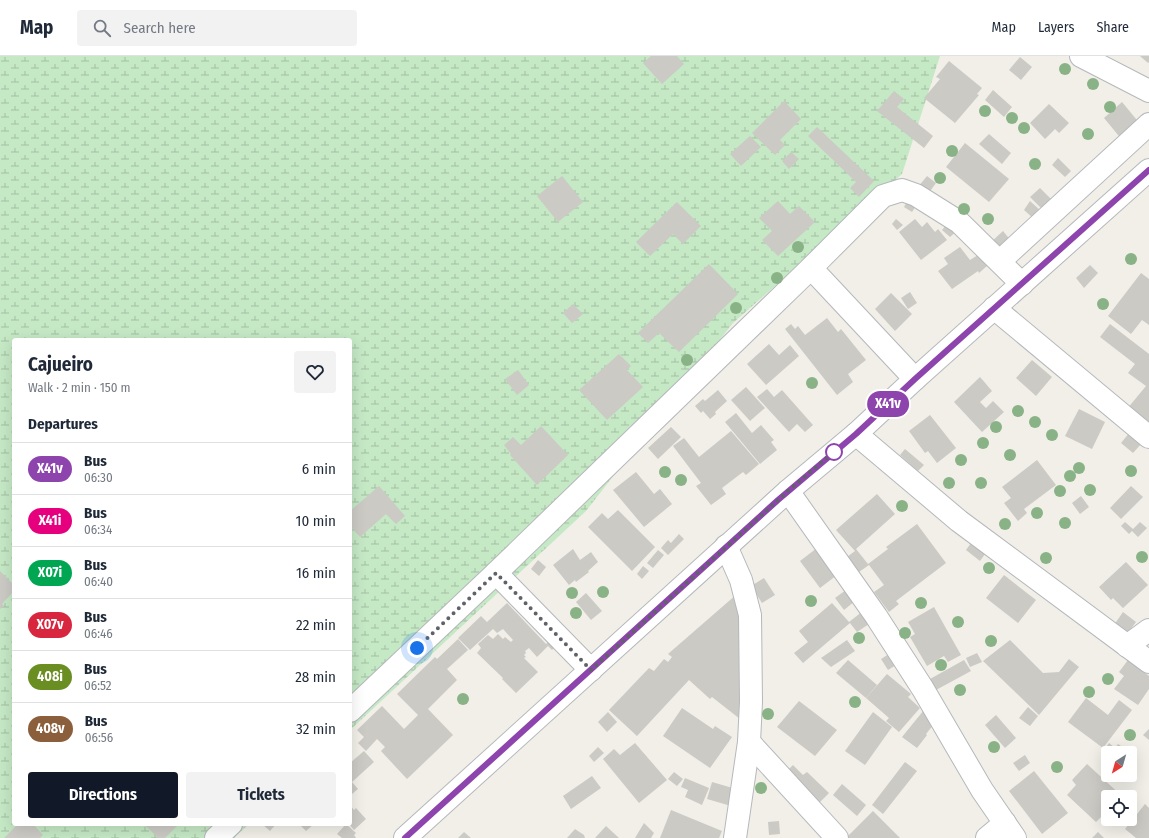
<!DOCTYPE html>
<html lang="en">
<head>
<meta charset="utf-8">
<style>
	:root { --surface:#fff; --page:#f2f2f3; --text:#1f2937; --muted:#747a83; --line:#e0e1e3; --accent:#111827 }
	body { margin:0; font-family:"Fira Sans Condensed",sans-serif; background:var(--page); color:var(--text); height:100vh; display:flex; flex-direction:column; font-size:15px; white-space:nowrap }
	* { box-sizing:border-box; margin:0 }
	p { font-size:13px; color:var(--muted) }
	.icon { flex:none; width:22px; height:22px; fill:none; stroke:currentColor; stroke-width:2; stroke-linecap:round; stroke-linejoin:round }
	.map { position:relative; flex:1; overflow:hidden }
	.sheet { position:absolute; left:12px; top:282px; width:340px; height:488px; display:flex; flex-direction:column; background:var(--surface); border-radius:4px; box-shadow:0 4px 16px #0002 }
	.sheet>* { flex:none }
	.badge { padding:0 8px; border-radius:13px; font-size:14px; line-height:26px }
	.needle { width:26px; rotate:217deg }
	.buttons { position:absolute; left:1101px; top:690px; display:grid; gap:8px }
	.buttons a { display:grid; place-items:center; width:36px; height:36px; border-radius:4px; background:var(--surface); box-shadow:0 4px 16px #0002; font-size:20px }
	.you { position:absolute; width:20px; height:20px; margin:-10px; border:3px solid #fff; border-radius:50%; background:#1a73e8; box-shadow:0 0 0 6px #1a73e833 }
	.map>.badge { position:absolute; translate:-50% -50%; box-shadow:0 0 0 2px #fff }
	h2 { padding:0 16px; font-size:15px; line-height:36px }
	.round { display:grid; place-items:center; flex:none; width:42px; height:42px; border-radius:4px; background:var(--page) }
	.overview { display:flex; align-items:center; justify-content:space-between; height:68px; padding:0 16px }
	h1 { font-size:19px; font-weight:700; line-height:30px }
	.button { display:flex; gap:8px; margin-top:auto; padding:8px 16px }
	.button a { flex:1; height:46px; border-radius:4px; background:var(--accent); color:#fff; font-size:16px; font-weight:700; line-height:46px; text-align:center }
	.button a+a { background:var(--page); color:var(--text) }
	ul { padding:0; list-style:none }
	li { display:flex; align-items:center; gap:12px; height:52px; padding:0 16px; border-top:1px solid var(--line) }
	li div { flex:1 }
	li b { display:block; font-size:15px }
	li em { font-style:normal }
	li .badge { min-width:44px; font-weight:700; text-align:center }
	header { display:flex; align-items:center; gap:24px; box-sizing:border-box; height:56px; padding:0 20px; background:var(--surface); border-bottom:1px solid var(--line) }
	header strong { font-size:19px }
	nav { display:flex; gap:22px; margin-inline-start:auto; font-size:14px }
	.search { width:280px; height:36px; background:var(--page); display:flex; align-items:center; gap:10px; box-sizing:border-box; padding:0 14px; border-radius:4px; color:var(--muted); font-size:15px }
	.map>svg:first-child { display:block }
</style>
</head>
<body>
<header>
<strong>Map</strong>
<div class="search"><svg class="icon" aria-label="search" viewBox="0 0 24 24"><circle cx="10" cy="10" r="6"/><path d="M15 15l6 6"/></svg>Search here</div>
<nav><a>Map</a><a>Layers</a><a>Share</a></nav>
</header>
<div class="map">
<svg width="1149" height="782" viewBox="0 0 1149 782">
	<defs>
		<pattern id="wetland-marsh" width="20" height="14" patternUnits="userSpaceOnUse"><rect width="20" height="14" fill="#c5e8c5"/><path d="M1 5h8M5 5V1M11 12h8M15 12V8" fill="none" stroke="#a3c0a4"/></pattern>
	</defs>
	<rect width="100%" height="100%" fill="#f1efe8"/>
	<path fill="url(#wetland-marsh)" d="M0,0h940l-38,118 -169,149 -147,188 -236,219v-390h-336v484h235l-15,14h-234z"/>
	<g fill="#cccac5">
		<path d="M651,0h26l7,8 -22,20 -19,-21z"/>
		<path d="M1140,0h9v6l-1,1z"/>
		<path d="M1020,1l12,10 -11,13 -12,-10z"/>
		<path d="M949,5l33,27 -5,6 2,1 -24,28 -31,-25 16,-19 -4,-2z"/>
		<path d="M993,34l19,17 -8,10 -19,-17z"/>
		<path d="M894,35l10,8 -7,8 36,29 -9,12 -47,-37z"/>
		<path d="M784,45l17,18 -21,21 5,5 -10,10 -23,-22z"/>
		<path d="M1122,46l19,23 -18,16 -19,-23z"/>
		<path d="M1049,48l20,19 -10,10 -4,-4 -10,10 -15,-16z"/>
		<path d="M817,71l57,54 -15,16 -9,-9 6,-6 -48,-46z"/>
		<path d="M989,78l22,19 -9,11 -23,-20z"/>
		<path d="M750,80l11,11 -20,19 -11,-12z"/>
		<path d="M965,87l44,36 -20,23 -43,-35z"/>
		<path d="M791,96l8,7 -10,10 -7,-8z"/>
		<path d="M1058,102l13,13 -6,6 -13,-12z"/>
		<path d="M562,120l21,26 -25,20 -21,-26z"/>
		<path d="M927,120l9,7 -8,11 -10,-7z"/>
		<path d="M1040,132l11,11 -10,9 -11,-11z"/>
		<path d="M908,144l8,6 -4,6 -8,-5z"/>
		<path d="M778,145l12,13 9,-8 16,16 -37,34 -16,-16 10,-9 -13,-13z"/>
		<path d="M1030,145l11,10 -7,8 -10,-9z"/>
		<path d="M677,146l24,24 -18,18 -10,-10 -23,22 -14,-14z"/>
		<path d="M896,163l7,6 -6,5 -5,-6z"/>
		<path d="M915,163l7,8 5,-5 8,10 3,-3 9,11 -26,20 -22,-28z"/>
		<path d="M948,167l11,6 -9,8 -8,-7z"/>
		<path d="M1003,175l9,11 -12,12 -10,-11z"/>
		<path d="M960,191l10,13 8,-5 9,11 -8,7 -1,-2 -26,18 -14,-18 10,-7 -4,-6z"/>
		<path d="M709,208l29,30 -59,58 -20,-19 -11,10 -10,-10z"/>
		<path d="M1090,209l8,8 -14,15 -8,-10z"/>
		<path d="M1141,217l8,6v46l-7,-5 -11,14 -23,-18z"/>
		<path d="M910,236l7,11 -9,6 -7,-11z"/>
		<path d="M891,237l21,21 -17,17 -20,-22z"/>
		<path d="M573,248l10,10 -11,9 -9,-10z"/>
		<path d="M827,262l11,14 3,-3 25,31 -18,14 5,8 -16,13 -52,-66 6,-5 4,5 3,-3 7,9z"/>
		<path d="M1110,268l39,30v69l-22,-14 19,-23 -18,-13 7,-9 -35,-27z"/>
		<path d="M769,288l10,11 11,-10 9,11 -33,29 -19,-21z"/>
		<path d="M619,298l12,12 -4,4 16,17 -36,33 -28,-30z"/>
		<path d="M1032,304l20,17 -16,19 -20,-18z"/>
		<path d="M518,314l11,15 -12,10 -12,-16z"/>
		<path d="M980,321l12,14 -12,11 6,6 7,-7 11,11 -22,20 -28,-30z"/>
		<path d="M746,331l19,21 -15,13 -19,-21z"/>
		<path d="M767,333l7,8 8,-7 31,35 -8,7 -8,-8 -8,8 -32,-35z"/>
		<path d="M718,334l9,11 -12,11 1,2 -6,5 -7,-8 -2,2 -6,-7 8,-7 2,2z"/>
		<path d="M1079,353l26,13 -13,27 -27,-13z"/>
		<path d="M736,357l16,20 9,-8 13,15 -3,2 6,8 -17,14 -35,-42z"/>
		<path d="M930,359l26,33 -19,15 -9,-12 -3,2 -16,-22z"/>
		<path d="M541,370l27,29 -31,30 -27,-30 1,-1 -7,-9 9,-8 8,8z"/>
		<path d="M671,371l10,10 -23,22 -10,-11z"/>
		<path d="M731,375l28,33 -13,11 -3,-3 -21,16 4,6 -15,11 -15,-19 5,-3 -28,-37 11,-8 15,19z"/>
		<path d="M1130,376l12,11 -9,10 -12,-10z"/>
		<path d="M905,393l19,16 -6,6 -18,-16z"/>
		<path d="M1037,404l19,25 -32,24 3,4 -9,8 -14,-18 7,-5 -9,-11z"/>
		<path d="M636,416l18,22 6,-5 12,15 -28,23 -31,-37z"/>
		<path d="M379,430l26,30 -9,8 -10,-10 -26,23 -10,-11v-15z"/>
		<path d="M1131,430l12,11 -22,22 -11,-11z"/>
		<path d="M877,438l18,20 -39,35 12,15 20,-15 -2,-2 31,-23 29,39 -50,38 3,3 -10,8 -15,-20 10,-7 -15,-20 -10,7 -12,-15 8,-6 -19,-21z"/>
		<path d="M1081,440l8,11 -9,7 -8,-11z"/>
		<path d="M618,454l37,37 -23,24 -44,-44 14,-14 6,6z"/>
		<path d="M1125,466l8,7 7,-7 7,6 -9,9 -6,-6 -3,3 -8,-8z"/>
		<path d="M679,478l5,5 -16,16 -7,-7 7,-8 3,3z"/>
		<path d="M971,487l14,11 -5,7 -14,-11z"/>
		<path d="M817,492l20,27 -17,13 -20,-27z"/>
		<path d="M573,493l7,11 11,-8 7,10 -10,9 1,1 -13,10 -1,-2 -6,5 -16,-20z"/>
		<path d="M658,494l6,5 -11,13 -6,-5z"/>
		<path d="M538,504l8,7 -7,9 -8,-7z"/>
		<path d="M1126,506l22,23 -25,23 -10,-10 -2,2 -12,-13z"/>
		<path d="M643,510l6,5 -7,8 -5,-5z"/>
		<path d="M0,515l14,14v6l-12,13 2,2 -4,3z"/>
		<path d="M1004,519l32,25 -18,23 -32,-25z"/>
		<path d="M764,522l11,17 -13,8 -11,-17z"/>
		<path d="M846,534l9,11 -11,9 -9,-12z"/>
		<path d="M586,537l16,18 -11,9 -15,-18z"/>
		<path d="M737,538l8,79 -5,46 -28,-22 -2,2 -21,-19 -52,56 -28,-26 40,-42 5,3 10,-12 4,3 4,-5 -4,-3z"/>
		<path d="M507,547l39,41 7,-7 6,6 -7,7 -4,-4 -11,11 -8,-9 -4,3 1,2 -2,2 2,2 -2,1 14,14 -22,21 -14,-14 1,-1 -26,-25 4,-5 -3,-4 10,-9 5,4 5,-5 5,5 2,-2 6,5 2,-2 -10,-11 -6,4 -4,-4 -23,21 -12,-12 23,-22 6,6z"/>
		<path d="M832,547l17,19 14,-11 6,13 -12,8 -7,-9 -47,40 -9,-10 14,-11 -9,-11z"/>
		<path d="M934,551l27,48 -13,7 -4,-6 -17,10 -17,-29 5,-3 -7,-12z"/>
		<path d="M1123,556l13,10 -9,12 -13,-9z"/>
		<path d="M458,583l10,11 -21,19 10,11 -29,29 25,26 -46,44 -26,-28 4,-4 -8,-8 -11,12 -8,-8 6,-6 -7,-7 25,-24 22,23 14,-14 -21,-21 38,-37 2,2z"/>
		<path d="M847,584l8,11 -24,16 -10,-9z"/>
		<path d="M1010,584l33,33 16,-1 10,-13 10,8 -40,48 -56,-54z"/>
		<path d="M977,597l5,9 -12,5 -4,-9z"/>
		<path d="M889,598l7,11 -8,5 -7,-11z"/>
		<path d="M848,604l29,25 -11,13 -30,-25z"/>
		<path d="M964,604l7,11 -35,19 -6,-11z"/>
		<path d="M1128,604l21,16v13l-11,16 -24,-16 10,-13 -5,-4z"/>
		<path d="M887,618l24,20 -3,3 12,11 -21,24 -13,-11 3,-3 -23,-20z"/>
		<path d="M1086,642l22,17 11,-15 13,10 -29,38 -35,-26z"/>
		<path d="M799,645l38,29 -22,26 -38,-29z"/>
		<path d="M1028,651l10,9 -8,10 -11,-8z"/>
		<path d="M682,652l31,21 2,-3 17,11 -22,31 -47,-32z"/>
		<path d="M924,654l10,14 -8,10 1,1 -10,13 -15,-11z"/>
		<path d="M608,656l9,10 -10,10 -9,-10z"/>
		<path d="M873,656l19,15 -27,38 -20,-14z"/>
		<path d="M996,659l20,23 -11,10 -20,-23z"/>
		<path d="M1149,673v11l-6,-5z"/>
		<path d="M635,687l32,37 -28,23 -36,-44 11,-10 6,6z"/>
		<path d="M1109,687l6,5 3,-4 8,5 -3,4h-14l-5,-3z"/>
		<path d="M598,691l6,6 -10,9 -5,-6z"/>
		<path d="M364,695l10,11 -22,20 6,7 -6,5 -2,-2v-29z"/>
		<path d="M1025,699l5,8 -11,8 -6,-8z"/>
		<path d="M905,706l12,9 -34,43 -11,-9z"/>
		<path d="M1087,708l36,33h-15v17l-2,-2 -10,10 -29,-27 9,-10 -4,-5z"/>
		<path d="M793,709l10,10 4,-3 22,21 -11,11 -33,-31z"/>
		<path d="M1034,715l34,42 -26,21 -33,-43z"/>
		<path d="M674,716l9,7 -6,7 -9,-7z"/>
		<path d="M592,720l9,12 -30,21 -8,-13z"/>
		<path d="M685,722l24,10 -7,17 -17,-8 3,-7 -7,-3z"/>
		<path d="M712,726l24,7 -5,17 -24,-7z"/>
		<path d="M842,728l24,21 -9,11 -24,-21z"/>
		<path d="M1145,748l4,4v30h-13l-11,-9z"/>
		<path d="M350,749l4,5 2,-2 10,11 -12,11 -5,-6h1z"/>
		<path d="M671,754l51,21 -3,7h-59z"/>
		<path d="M873,755l27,27h-51l-2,-1z"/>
		<path d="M779,765l1,13 -11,1 -1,-13z"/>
		<path d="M644,767l10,10 -3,5h-16z"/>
		<path d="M18,768h15l10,11 -3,3h-36z"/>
		<path d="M144,768h31l2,2 -12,12h-7z"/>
		<path d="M262,768h14l-6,7z"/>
		<path d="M299,768h15l-8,7z"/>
		<path d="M346,768l10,9 -2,2 2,3h-14l-5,-4z"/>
		<path d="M606,770l13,12h-24z"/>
		<path d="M575,773l9,6 1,3h-18z"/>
		<path d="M464,776l7,6h-13z"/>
		<path d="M1098,776l6,6h-12z"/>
	</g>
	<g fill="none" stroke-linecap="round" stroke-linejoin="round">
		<defs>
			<g id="minor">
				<path d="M1081,0l68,35"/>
				<path d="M1000,205l149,-137"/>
				<path d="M811,212l104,111"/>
				<path d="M994,252l155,129"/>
				<path d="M856,378l103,87 190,141"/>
				<path d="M788,435l88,125 47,73 59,101 33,48"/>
				<path d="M726,490l15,34 9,35 1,87 -2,40 -14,96"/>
				<path d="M496,517l95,97"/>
				<path d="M1127,590l22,-16"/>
				<path d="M350,655l146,-138 315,-305 72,-72 19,-6 14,5 43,27 63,62"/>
				<path d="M749,686l88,96"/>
				<path d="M216,782l15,-14"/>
				<path d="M405,782l383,-347 68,-57 59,-55 234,-209"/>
				<path d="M987,782l18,-15"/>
			</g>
		</defs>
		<use href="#minor" stroke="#b5b8bc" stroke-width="24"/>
		<use href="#minor" stroke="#fff" stroke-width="22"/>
	</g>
	<g fill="#89b387">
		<circle cx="1065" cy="13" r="6"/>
		<circle cx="1093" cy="28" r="6"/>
		<circle cx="1110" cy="51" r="6"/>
		<circle cx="985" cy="55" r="6"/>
		<circle cx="1012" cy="62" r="6"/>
		<circle cx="1024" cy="72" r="6"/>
		<circle cx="1088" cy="78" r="6"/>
		<circle cx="952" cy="95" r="6"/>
		<circle cx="1035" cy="108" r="6"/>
		<circle cx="940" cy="122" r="6"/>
		<circle cx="964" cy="153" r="6"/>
		<circle cx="988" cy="163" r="6"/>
		<circle cx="798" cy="191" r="6"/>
		<circle cx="1131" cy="203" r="6"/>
		<circle cx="777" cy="222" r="6"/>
		<circle cx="1103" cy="248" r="6"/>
		<circle cx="736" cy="252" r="6"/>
		<circle cx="687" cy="304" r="6"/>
		<circle cx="812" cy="327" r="6"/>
		<circle cx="1018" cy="355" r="6"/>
		<circle cx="1035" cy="366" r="6"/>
		<circle cx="996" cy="371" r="6"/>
		<circle cx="1052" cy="379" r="6"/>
		<circle cx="983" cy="387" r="6"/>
		<circle cx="1010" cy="399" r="6"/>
		<circle cx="961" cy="404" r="6"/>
		<circle cx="1079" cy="412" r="6"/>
		<circle cx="1131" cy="415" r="6"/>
		<circle cx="665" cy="416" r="6"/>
		<circle cx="1070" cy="420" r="6"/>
		<circle cx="681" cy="424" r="6"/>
		<circle cx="949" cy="427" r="6"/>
		<circle cx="981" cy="427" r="6"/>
		<circle cx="1090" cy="434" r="6"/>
		<circle cx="1060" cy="435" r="6"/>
		<circle cx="902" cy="450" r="6"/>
		<circle cx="1037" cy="457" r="6"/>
		<circle cx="1065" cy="467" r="6"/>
		<circle cx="1005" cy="468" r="6"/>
		<circle cx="1142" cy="501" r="6"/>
		<circle cx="1046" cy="502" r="6"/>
		<circle cx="989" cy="512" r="6"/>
		<circle cx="603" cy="536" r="6"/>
		<circle cx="572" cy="537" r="6"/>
		<circle cx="811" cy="545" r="6"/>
		<circle cx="921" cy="547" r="6"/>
		<circle cx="576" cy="557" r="6"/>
		<circle cx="958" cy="566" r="6"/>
		<circle cx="905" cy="577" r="6"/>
		<circle cx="859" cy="582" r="6"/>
		<circle cx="991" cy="585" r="6"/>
		<circle cx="941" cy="609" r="6"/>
		<circle cx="1108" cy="623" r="6"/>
		<circle cx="960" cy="634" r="6"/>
		<circle cx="1089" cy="636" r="6"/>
		<circle cx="463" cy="643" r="6"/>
		<circle cx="855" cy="646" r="6"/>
		<circle cx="768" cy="658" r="6"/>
		<circle cx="1130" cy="679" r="6"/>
		<circle cx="994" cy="691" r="6"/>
		<circle cx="1057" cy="711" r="6"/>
		<circle cx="761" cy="732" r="6"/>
	</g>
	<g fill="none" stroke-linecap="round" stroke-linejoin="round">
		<defs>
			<path id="line" d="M405,782l373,-338 78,-66 59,-55 234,-209"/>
		</defs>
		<use href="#line" stroke="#fff" stroke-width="9"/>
		<use href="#line" stroke="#8e44ad" stroke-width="6"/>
		<path stroke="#5f6368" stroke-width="4" stroke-dasharray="0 7.2" d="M417,592l79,-75 95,97 197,-179 48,-41 -2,2"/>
	</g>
	<circle fill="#fff" stroke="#8e44ad" stroke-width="2" cx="834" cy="396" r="8"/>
</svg>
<div class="buttons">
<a><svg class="needle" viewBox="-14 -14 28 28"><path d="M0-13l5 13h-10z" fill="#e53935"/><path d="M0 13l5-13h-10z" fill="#747a83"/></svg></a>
<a><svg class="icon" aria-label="locate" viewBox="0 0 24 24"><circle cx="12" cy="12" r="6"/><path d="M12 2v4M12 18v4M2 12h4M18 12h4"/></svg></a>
</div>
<div class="you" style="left:417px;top:592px"></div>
<b class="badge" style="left:888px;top:348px;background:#8e44ad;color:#fff">X41v</b>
<section class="sheet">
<div class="overview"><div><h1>Cajueiro</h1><p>Walk · 2 min · 150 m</p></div><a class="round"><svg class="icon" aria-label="heart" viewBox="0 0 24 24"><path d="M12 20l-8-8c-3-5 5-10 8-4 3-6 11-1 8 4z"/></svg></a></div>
<h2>Departures</h2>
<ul>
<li><span class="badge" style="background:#8e44ad;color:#fff">X41v</span><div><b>Bus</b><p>06:30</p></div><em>6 min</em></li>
<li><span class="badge" style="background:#e6007e;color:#fff">X41i</span><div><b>Bus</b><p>06:34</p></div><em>10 min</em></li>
<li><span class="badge" style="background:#00a651;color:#fff">X07i</span><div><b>Bus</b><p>06:40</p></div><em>16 min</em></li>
<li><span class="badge" style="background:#d7263d;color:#fff">X07v</span><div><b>Bus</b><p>06:46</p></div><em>22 min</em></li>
<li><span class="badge" style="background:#6b8e23;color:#fff">408i</span><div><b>Bus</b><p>06:52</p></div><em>28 min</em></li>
<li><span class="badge" style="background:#8b5e3c;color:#fff">408v</span><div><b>Bus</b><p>06:56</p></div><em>32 min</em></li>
</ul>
<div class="button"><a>Directions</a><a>Tickets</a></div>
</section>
</div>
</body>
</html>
